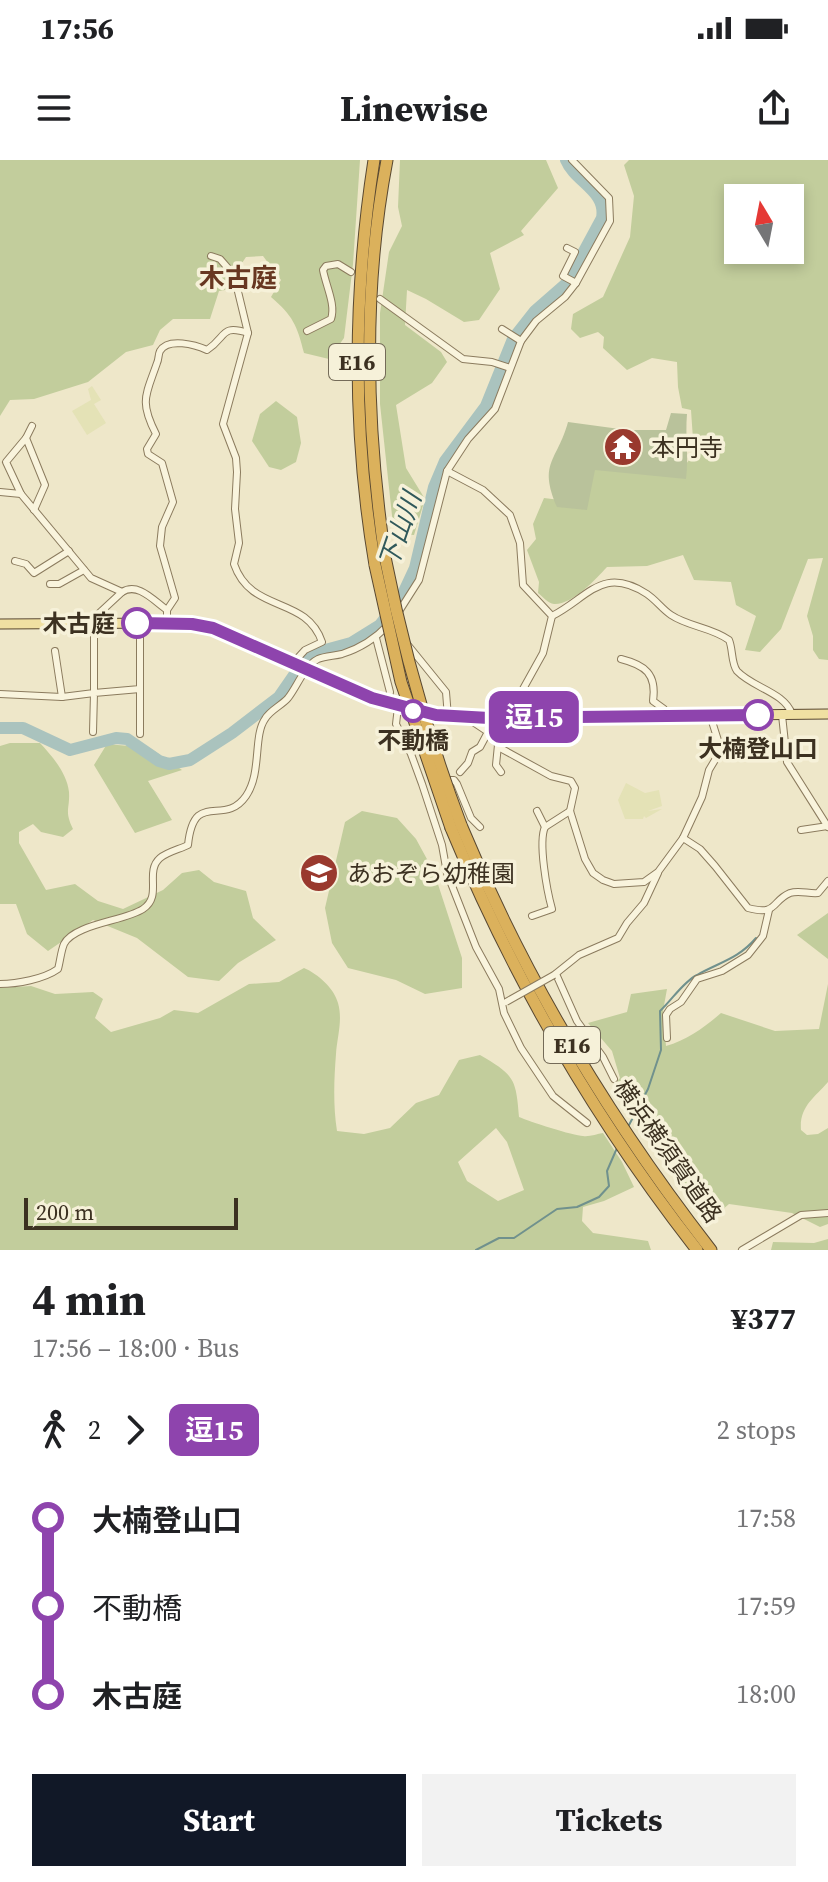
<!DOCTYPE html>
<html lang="en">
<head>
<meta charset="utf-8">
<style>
	:root { --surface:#fff; --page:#f2f2f2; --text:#202124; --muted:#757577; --accent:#111827 }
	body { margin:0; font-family:"Source Serif 4","Noto Sans JP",serif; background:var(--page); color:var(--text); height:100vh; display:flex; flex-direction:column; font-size:30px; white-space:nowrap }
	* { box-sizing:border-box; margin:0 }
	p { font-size:26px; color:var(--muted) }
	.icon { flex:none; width:44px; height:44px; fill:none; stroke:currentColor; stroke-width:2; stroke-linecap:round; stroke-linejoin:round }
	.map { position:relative; height:1090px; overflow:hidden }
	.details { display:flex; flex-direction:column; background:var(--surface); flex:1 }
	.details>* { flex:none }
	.badge { padding:0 16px; border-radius:12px; font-size:28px; line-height:52px }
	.needle { width:52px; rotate:350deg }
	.buttons { position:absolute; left:724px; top:24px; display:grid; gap:16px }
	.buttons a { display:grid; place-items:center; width:80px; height:80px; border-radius:0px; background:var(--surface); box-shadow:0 4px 12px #0003; font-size:40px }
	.scale { position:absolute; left:24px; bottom:20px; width:214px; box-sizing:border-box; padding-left:8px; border:4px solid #3c3121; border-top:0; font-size:22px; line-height:28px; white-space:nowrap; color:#3c3121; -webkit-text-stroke:6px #f6f1d9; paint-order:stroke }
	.map>.badge { position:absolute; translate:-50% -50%; box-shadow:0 0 0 4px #fff }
	.legs { display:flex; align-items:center; gap:12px; height:88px; padding:0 32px; font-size:26px }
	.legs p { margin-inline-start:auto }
	.head { display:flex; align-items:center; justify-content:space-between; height:136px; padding:0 32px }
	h1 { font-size:44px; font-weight:700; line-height:60px }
	.cta { display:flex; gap:16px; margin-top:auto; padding:16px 32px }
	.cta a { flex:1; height:92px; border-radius:0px; background:var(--accent); color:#fff; font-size:32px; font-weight:700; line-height:92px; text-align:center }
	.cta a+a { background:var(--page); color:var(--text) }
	ul { padding:0 32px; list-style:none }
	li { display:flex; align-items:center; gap:28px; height:88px; font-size:30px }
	li i { display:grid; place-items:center; width:12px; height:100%; margin:0 10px; background:currentColor }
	li i::after { content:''; width:20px; height:20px; margin:-10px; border:6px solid; border-radius:50%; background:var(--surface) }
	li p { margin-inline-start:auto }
	li:first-child i { background:linear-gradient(#0000 50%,currentColor 0) }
	li:last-child i { background:linear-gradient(currentColor 50%,#0000 0) }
	.status { display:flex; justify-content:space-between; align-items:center; height:56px; padding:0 40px; background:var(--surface); direction:ltr }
	.status svg { height:22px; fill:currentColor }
	header { display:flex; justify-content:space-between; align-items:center; height:104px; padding:0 32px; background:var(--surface); font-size:36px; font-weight:700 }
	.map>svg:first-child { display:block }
</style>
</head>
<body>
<div class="status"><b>17:56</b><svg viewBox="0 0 49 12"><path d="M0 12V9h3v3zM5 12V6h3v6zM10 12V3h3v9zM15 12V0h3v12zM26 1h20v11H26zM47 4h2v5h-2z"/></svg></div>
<header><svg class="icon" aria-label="menu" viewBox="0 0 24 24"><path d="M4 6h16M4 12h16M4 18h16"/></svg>Linewise<svg class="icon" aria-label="share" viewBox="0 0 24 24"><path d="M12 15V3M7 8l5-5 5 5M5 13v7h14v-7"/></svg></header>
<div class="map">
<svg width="828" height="1090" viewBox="0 0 828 1090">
	<rect width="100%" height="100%" fill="#eee7c9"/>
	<g fill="#e4e2b6">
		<path d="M92,226l9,14 -7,4 12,19 -19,12 -15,-24 19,-11 -3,-11z"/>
		<path d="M626,623l19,10 14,-3 3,16 -14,5 14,-2 -16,9 -2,-2 -1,3h-18l-7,-19z"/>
	</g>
	<g fill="#c2cd9c" fill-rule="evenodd">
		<path d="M0,0h360l-7,104 -9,74 -15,21 -25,-6c-7,-28 -11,-37 -33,-56l10,-17 -18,-24 -17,1 -6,9 3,21 -24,4 -9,28h-37l-13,11 -7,15 -27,7 -38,30 -54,17 -24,1 -10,16z"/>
		<path d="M400,0h146l12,28 -37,43 3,4 -34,18 10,36 -21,31 -15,2 -38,-23 -19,-9 -2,35 36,27 6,10 -15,21 -36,22 10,63 19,31 -11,36 -20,-1 -14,-130v-91l9,-61 13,-26 -4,-19z"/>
		<path d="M629,0h199v500l-9,-1 -6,-9v-14l-6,-20 16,-58 -15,1 -27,70 -21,23 -15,-2 11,-34 -20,-11 -5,-23 -37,-2 -11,-25 -36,11 -40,1c-11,12 -35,38 -53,37 -6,-1 -11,-7 -16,-11l1,-11 -12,-32 9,-11 -3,-15 11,-26 24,3 26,-35 88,3 12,-15 -3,-44 -9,-2 -4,-21 -1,-25 -25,-4 -25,12 -24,-22 1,-11 -6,-5 -18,6 -9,-9 2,-15 30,-17 27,-60 4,-41 -10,-31zM738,38h52v52h-52z"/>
		<path d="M276,241l21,16 4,26 -5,19 -15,8 -12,-3 -17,-26 8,-27z"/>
		<path d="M10,583h30c12,13 27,30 29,49 1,18 -5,18 4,37l-10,8 -22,-5 -8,-8 -14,8v11l27,47 29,-6 23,17 25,8 40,-19 19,-17 17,-3 15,12 32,9 7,27 23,22 -38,23 -19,18 -31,-4 -51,-39 -44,-18 -45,31 -21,-17 -11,-30h-16v-158z"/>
		<path d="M107,584l43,4 32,22 -34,11 24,39 -37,13 -41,-68z"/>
		<path d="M362,651l35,7 19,21 18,33 28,86v30l-37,6 -29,-14 -48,-12 -16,-25 -7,-35 20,-86z"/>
		<path d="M828,753v46l-31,-24z"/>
		<path d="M304,808c14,6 30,20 34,35 5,17 -1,35 -2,51 -2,25 -3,52 1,77l27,3 26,-6 26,-25 23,-8 20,-35 21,-5c34,20 36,23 39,62 9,4 55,19 64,19 6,1 14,-2 20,-3l19,29 12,25 -30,14 -21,6 -1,14 11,12 55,8 3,9h-651v-262l31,-2 24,8 38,-2 10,7 -8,19 16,14 49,-14 14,-8 24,3 51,-29 30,-2zM496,968l11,14 17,48 -26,11 -31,-20 -9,-19z"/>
		<path d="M828,824v98c-14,16 -29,25 -27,48l6,5 11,-1 10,-6v96l-8,3 -28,-14 -63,-9 -21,18 -26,-42 -68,-95 6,-7 -8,-27 -24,-28 39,-11 4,-18 36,-5 -4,22 3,35c21,-6 39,-19 55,-33l54,18 44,-2z"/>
		<path d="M828,1079v11h-57l2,-8 41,1z"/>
	</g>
	<path fill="#b9c29b" d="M671,253l16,1c-2,22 2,42 -1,65l-91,-9 -8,40 -30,-3c-19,-45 0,-45 11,-85l59,8h39z"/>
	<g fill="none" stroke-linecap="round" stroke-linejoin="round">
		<g stroke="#70918d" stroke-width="2">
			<path d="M629,965l19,-36 13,-39 -1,-39c12,-11 23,-29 37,-36 23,-13 41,-16 59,-37"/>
			<path d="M476,1090l23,-12h15l43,-29 20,-2 22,-10 10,-11 -2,-15 10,-23"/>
		</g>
		<path stroke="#aac3be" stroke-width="12" d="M0,568h23l47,22 46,-12 11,1 32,22 10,3 21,-4 42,-27 47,-36 27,-39 12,-6 33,-9 29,-18 21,-27 14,-30 19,-81 11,-26 41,-55 27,-67 22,-28 32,-28 35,-65c5,-27 -27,-36 -36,-58"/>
		<defs>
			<g id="minor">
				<path d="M567,88l8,4 -12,24 13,7"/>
				<path d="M211,96l9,3 14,16 14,58 -25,91 13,34 1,14 -2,37 4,34 -5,21c17,50 72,31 88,78l-17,8 -11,12"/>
				<path d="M380,139l83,60 29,3 18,6"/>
				<path d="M502,169l19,12"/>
				<path d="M307,171l24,-12c5,-14 -5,-33 -8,-49l3,-4 12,-2 13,8"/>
				<path d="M32,266l-6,12 19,47 -11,25"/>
				<path d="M447,311l36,19 27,25 10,28 3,42 29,31 -9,37 -20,36 3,28"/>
				<path d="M0,332l21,2 70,84 31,14 -28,26v75l-32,4 -62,-3"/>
				<path d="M21,334l-15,-32 20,-24"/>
				<path d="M15,401l11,3 8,9 35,-22"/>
				<path d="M50,424h9l25,-14"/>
				<path d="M122,432c16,-10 31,8 45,18v13"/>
				<path d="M167,450l8,-12 -15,-52 2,-19 11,-25 -11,-39 -14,-9 -1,-5 9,-15c-17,-33 -10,-39 1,-71 2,-4 1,-8 3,-12 8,-14 36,-6 47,-1 20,-13 13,-26 41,-17"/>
				<path d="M398,453l21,-33 28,-109 21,-32 27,-30 26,-68 15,-20 29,-24 11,-14 34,-62 -1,-23 -37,-38"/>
				<path d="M552,456c36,-18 50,-51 95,-22 9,6 15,15 24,21 18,12 40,12 58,25 4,9 2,23 8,31 16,17 47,21 55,43"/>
				<path d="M376,478l14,54 -2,11"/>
				<path d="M407,484l39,48 2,25"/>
				<path d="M55,491l7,46"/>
				<path d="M621,499c24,6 36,15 32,42l11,8 3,6"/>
				<path d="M398,547l-2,17 15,30 11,30 20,61 5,28 29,74 23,42 5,24 17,35 32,48 34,27"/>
				<path d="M782,555l5,47 41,65"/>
				<path d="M467,558l21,14 14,17 49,27 20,5 4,7 -5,23 15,48 8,14 10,7 11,4 30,-2 14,-10 25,-34 19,-41 7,-27 12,-20 -11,-35"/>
				<path d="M93,572l1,-39 46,-4v-66"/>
				<path d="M140,574v-45"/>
				<path d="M498,585l-2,20 5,7"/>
				<path d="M460,612l8,-9 4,-11 8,-5 8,-15"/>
				<path d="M446,620h8l3,4 14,34 9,9"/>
				<path d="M545,667l25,-16"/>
				<path d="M801,670l27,-4"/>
				<path d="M683,678l17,11 15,17 33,42c30,8 23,-7 42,-15 9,-3 19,1 28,0l10,-12"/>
				<path d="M532,756l20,-7c-5,-18 -14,-67 -7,-82l-8,-16"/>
				<path d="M556,814l21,47 26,36 11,22"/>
				<path d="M554,815l25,-20 39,-17 9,-15 17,-20 14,-30"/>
				<path d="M0,824c17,0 44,-5 58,-15 2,-7 3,-18 6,-25 10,-20 61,-23 79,-35 20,-13 1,-37 17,-51 7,-6 20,-9 28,-13 6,-57 36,-17 58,-49 16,-23 7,-60 19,-77 5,-9 16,-13 23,-21 9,-11 16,-32 30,-39 7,-3 16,-3 24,-5 19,-6 33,-15 46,-29"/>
				<path d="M667,878l-1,-23 4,-6 11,-7 16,-23 25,-8 26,-16 15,-19 6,-26"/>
				<path d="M742,1090l59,-35 27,-2"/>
			</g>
			<path id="primary" d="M0,464l167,-1 46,5 159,70 26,9 38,8 53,3 339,-4"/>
			<g id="motorway">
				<path d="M374,0c-21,135 -22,269 1,405"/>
				<path d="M385,397c-19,-131 -23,-266 2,-397"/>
				<path d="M461,665c63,152 149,295 250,425"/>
				<path d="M451,668c62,150 146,294 246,422"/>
			</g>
		</defs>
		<use href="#minor" stroke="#8b7b5e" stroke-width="8"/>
		<use href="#primary" stroke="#594831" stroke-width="11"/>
		<use href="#motorway" stroke="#594831" stroke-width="13"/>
		<use href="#minor" stroke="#f9f4dd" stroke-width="6"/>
		<use href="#primary" stroke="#f0e0a2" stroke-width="9"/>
		<use href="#motorway" stroke="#dbb15c" stroke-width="11"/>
		<defs>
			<path id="minor-bridge" d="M506,842l48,-27"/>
			<g id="motorway-bridge">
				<path d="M385,397c18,92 43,180 76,268"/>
				<path d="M375,405l26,117 50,146"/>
			</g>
		</defs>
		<use href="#minor-bridge" stroke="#8b7b5e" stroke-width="8" stroke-linecap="butt"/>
		<use href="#motorway-bridge" stroke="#594831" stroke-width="13" stroke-linecap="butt"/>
		<use href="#minor-bridge" stroke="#f9f4dd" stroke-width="6"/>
		<use href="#motorway-bridge" stroke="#dbb15c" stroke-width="11"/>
	</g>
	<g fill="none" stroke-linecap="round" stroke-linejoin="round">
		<defs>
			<path id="line-1" d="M137,463l55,1 21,4 159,70 64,17 53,3 269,-3"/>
		</defs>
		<use href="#line-1" stroke="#fff" stroke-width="18"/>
		<use href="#line-1" stroke="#8e44ad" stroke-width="12"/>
	</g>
	<defs>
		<symbol id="temple-disc" viewBox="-11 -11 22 22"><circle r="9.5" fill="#99392e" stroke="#f6f1d9"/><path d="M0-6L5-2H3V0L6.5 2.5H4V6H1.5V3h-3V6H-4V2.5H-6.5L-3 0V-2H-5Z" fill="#fff"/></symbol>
		<symbol id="school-disc" viewBox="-11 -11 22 22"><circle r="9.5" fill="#99392e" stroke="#f6f1d9"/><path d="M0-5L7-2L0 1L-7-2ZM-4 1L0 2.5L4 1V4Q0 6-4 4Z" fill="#fff"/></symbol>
	</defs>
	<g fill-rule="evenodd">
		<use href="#temple-disc" x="601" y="265" width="44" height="44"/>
		<use href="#school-disc" x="297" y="691" width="44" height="44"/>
	</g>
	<g fill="#fff" stroke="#8e44ad" stroke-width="4">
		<circle cx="137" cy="463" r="14"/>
		<circle cx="413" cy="551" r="10"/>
		<circle cx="758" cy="555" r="14"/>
	</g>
	<g text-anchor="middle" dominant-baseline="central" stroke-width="7" stroke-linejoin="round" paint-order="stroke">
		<g fill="#f6f1d9" stroke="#746b58" stroke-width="2">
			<rect x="329" y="184" width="56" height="36" rx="6"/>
			<rect x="544" y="867" width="56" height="36" rx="6"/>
		</g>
		<g font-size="22" font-weight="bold" fill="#3c3121">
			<text x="357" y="202">E16</text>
			<text x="572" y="885">E16</text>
		</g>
		<g font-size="24" fill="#3c3121" stroke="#f6f1d9" text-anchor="start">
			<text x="651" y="287">本円寺</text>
			<text x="347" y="713">あおぞら幼稚園</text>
		</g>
		<g font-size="24" font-weight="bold" fill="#3c3121" stroke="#f6f1d9">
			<text x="115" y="463" text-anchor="end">木古庭</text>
			<text x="413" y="580">不動橋</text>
			<text x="758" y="588">大楠登山口</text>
		</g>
		<g font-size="24" fill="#3c3121" stroke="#f6f1d9">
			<text transform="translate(668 991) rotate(55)">横浜横須賀道路</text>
		</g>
		<g font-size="26" font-weight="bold" fill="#683721" stroke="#f6f1d9">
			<text x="238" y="118">木古庭</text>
		</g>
		<g font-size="26" font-style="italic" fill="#30595b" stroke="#f6f1d9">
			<text transform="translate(400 370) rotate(-71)">下山川</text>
		</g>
	</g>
</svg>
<div class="buttons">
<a><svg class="needle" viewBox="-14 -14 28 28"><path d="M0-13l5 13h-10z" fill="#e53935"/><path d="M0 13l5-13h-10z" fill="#757577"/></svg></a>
</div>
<div class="scale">200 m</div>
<b class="badge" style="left:534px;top:557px;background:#8e44ad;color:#fff">逗15</b>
</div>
<section class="details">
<div class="head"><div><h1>4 min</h1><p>17:56 – 18:00 · Bus</p></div><b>¥377</b></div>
<div class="legs"><svg class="icon" aria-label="walk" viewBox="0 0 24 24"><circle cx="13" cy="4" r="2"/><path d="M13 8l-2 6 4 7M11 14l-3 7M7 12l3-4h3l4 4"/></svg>2<svg class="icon" aria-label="forward" viewBox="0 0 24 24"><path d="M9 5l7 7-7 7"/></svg><b class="badge" style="background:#8e44ad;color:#fff">逗15</b><p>2 stops</p></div>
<ul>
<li><i style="color:#8e44ad"></i><b>大楠登山口</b><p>17:58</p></li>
<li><i style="color:#8e44ad"></i><span>不動橋</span><p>17:59</p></li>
<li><i style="color:#8e44ad"></i><b>木古庭</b><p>18:00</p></li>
</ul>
<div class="cta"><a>Start</a><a>Tickets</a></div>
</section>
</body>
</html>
